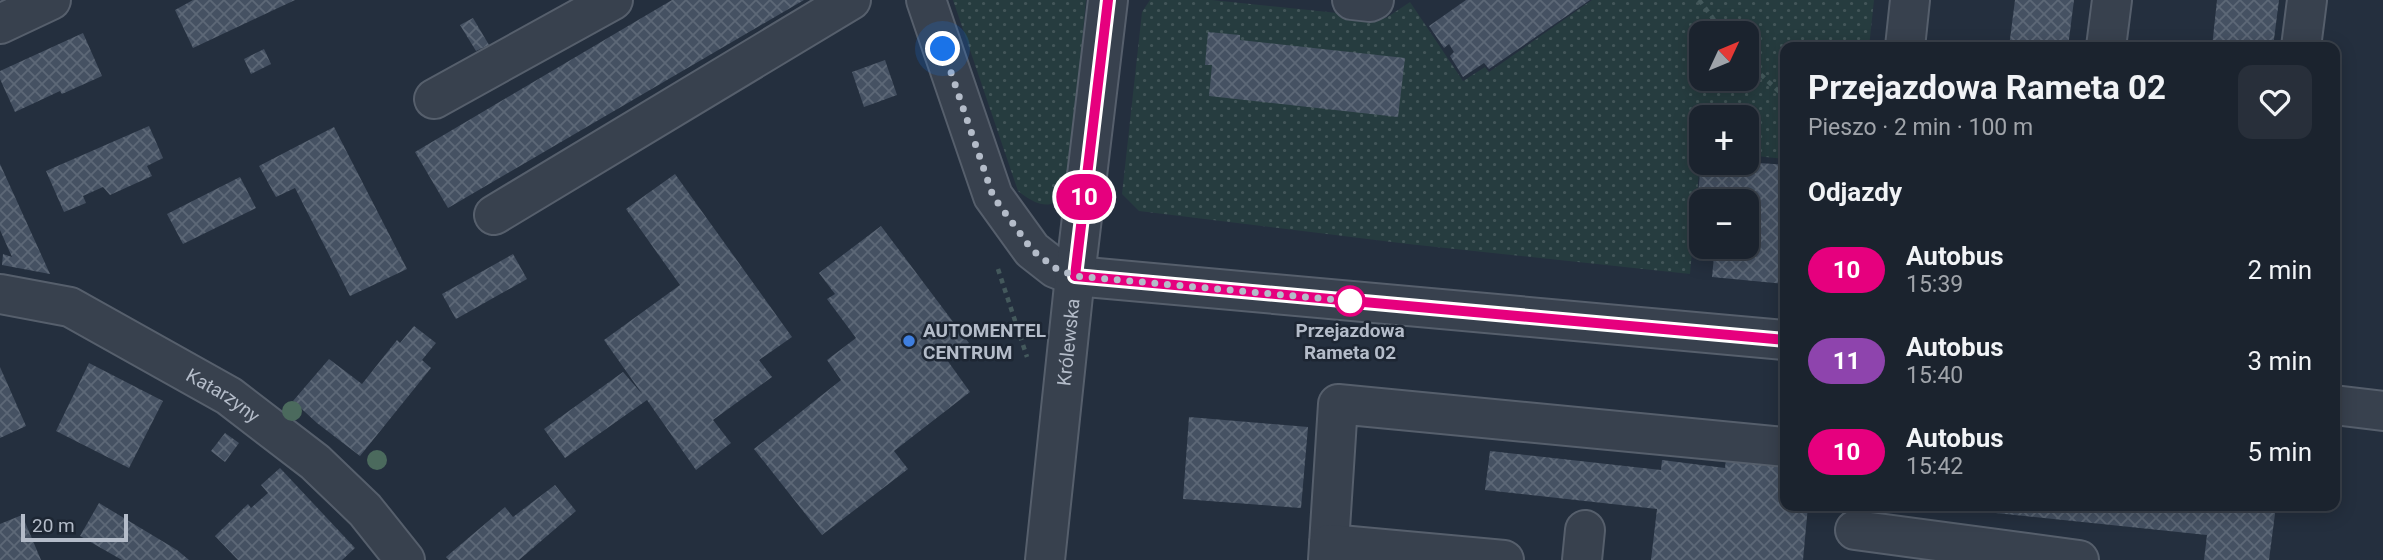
<!DOCTYPE html>
<html lang="pl">
<head>
<meta charset="utf-8">
<style>
	:root { --surface:#1b232e; --page:#282f3a; --text:#f1f3f6; --muted:#a0a4aa; --line:#39404a }
	body { margin:0; font-family:Roboto,sans-serif; background:var(--page); color:var(--text); height:100vh; display:flex; flex-direction:column; font-size:26px; white-space:nowrap }
	* { box-sizing:border-box; margin:0 }
	p { font-size:23px; color:var(--muted) }
	.icon { flex:none; width:38px; height:38px; fill:none; stroke:currentColor; stroke-width:2; stroke-linecap:round; stroke-linejoin:round }
	.map { position:relative; flex:1; overflow:hidden }
	.side { position:absolute; left:1780px; top:42px; width:560px; height:469px; display:flex; flex-direction:column; background:var(--surface); border-radius:14px; box-shadow:0 4px 18px #0003,0 0 0 2px var(--line) }
	.side>* { flex:none }
	.badge { padding:0 14px; border-radius:23px; font-size:24px; line-height:46px }
	.needle { width:46px; rotate:46deg }
	.controls { position:absolute; left:1689px; top:21px; display:grid; gap:14px }
	.controls a { display:grid; place-items:center; width:70px; height:70px; border-radius:14px; background:var(--surface); box-shadow:0 4px 18px #0003,0 0 0 2px var(--line); font-size:35px }
	.scale { position:absolute; left:21px; bottom:18px; width:107px; box-sizing:border-box; padding-left:7px; border:4px solid #b4bcc9; border-top:0; font-size:19px; line-height:24px; white-space:nowrap; color:#b4bcc9; -webkit-text-stroke:5px #1d2633; paint-order:stroke }
	.you { position:absolute; width:35px; height:35px; margin:-18px; border:5px solid #fff; border-radius:50%; background:#1a73e8; box-shadow:0 0 0 10px #1a73e833 }
	.map>.badge { position:absolute; translate:-50% -50%; box-shadow:0 0 0 4px #fff }
	h2 { padding:0 28px; font-size:26px; line-height:63px }
	.round { display:grid; place-items:center; flex:none; width:74px; height:74px; border-radius:14px; background:var(--page) }
	.head { display:flex; align-items:center; justify-content:space-between; height:119px; padding:0 28px }
	h1 { font-size:33px; font-weight:700; line-height:52px }
	ul { padding:0; list-style:none }
	li { display:flex; align-items:center; gap:21px; height:91px; padding:0 28px }
	li div { flex:1 }
	li b { display:block; font-size:26px }
	li em { font-style:normal }
	li .badge { min-width:77px; font-weight:700; text-align:center }
	.map>svg:first-child { display:block }
</style>
</head>
<body>
<div class="map">
<svg width="2383" height="560" viewBox="0 0 2383 560">
	<defs>
		<pattern id="grass-dots" width="8" height="8" patternUnits="userSpaceOnUse" patternTransform="scale(1.75)"><rect width="8" height="8" fill="#263c3f"/><path d="M2 2h.1M6 6h.1" fill="none" stroke="#435659" stroke-width="1.8" stroke-linecap="round"/></pattern>
		<pattern id="building-cross-hatch" width="8" height="8" patternUnits="userSpaceOnUse" patternTransform="scale(1.75)"><rect width="8" height="8" fill="#455162"/><path d="M0 0l8 8M0 8l8-8" fill="none" stroke="#5d6877"/></pattern>
	</defs>
	<rect width="100%" height="100%" fill="#242f3e"/>
	<g fill="url(#grass-dots)" fill-rule="evenodd">
		<path d="M953,0h133l-16,171c-7,37 -23,43 -52,20z"/>
		<path d="M1150,0h62l174,18 24,-16 53,79 22,-14 4,5 103,-72h282l-5,47h-84v112l-38,-4 -1,-38h-45v32l-11,125 -282,-30 -269,-33 -17,-17 20,-182zM1701,33h45v46h-45z"/>
	</g>
	<g fill="url(#building-cross-hatch)">
		<path d="M193,0h102l-102,48 -18,-38z"/>
		<path d="M672,0h132l-356,208 -33,-56z"/>
		<path d="M1466,0h124l-101,69 -5,-6 -21,14 -13,-21 4,-4 -5,-8 -5,4 -15,-22z"/>
		<path d="M2015,0h59l-6,47h-59z"/>
		<path d="M2217,0h62l-6,47h-61z"/>
		<path d="M473,18l16,27 -13,6 -16,-26z"/>
		<path d="M1208,32l32,3v5l165,18 -7,59 -189,-21 3,-31h-7z"/>
		<path d="M83,33l19,43 -40,18 -2,-3 -45,21 -15,-33v-8z"/>
		<path d="M264,49l7,15 -20,10 -7,-15z"/>
		<path d="M885,60l12,35 -33,12 -12,-35z"/>
		<path d="M149,126l14,32 -16,8 5,10 -42,19 -7,-8 -20,9 3,7 -22,9 -18,-41z"/>
		<path d="M334,127l73,142 -57,27 -55,-108 -19,9 -17,-31z"/>
		<path d="M1746,162l39,3v119l-73,-7 3,-30h31v-46h-45v26l-6,-1 6,-63z"/>
		<path d="M0,164l50,110 -48,-9 1,-11 9,3 -12,-27z"/>
		<path d="M675,174l117,163 -33,23 13,17 -59,43 18,23 -35,27 -49,-70 -82,58 -21,-29 79,-57 20,23 -39,-55 76,-55 -54,-76z"/>
		<path d="M240,177l16,31 -73,36 -16,-30z"/>
		<path d="M881,226l88,117 -22,17 23,32 -76,59 14,18 -86,66 -68,-86 87,-69 -14,-20 29,-22 -29,-39 8,-5 -16,-21z"/>
		<path d="M513,254l14,25 -71,40 -14,-25z"/>
		<path d="M414,326l22,17 -14,17 9,8 -71,88 -43,-33 -24,-22 36,-42 33,25 35,-44 3,3z"/>
		<path d="M89,363l74,38 -34,67 -73,-37z"/>
		<path d="M0,367l26,59 -26,12z"/>
		<path d="M1189,417l119,10 -7,81 -118,-9z"/>
		<path d="M225,433l14,10 -14,19 -14,-11z"/>
		<path d="M1490,451l171,19 1,-10 63,8 1,-9 59,7v40h23l-5,54h-152l6,-51 -172,-19z"/>
		<path d="M280,468l75,80 -13,12h-104l-23,-24 33,-32 3,4 17,-15 -7,-8z"/>
		<path d="M555,485l21,26 -57,49h-70l-3,-3 59,-50 8,10z"/>
		<path d="M99,503l78,47 12,10h-67l-42,-24z"/>
		<path d="M1948,506h328l-7,54h-65l3,-25 -259,-27z"/>
		<path d="M22,515l19,45h-41v-36z"/>
	</g>
	<g fill="none" stroke-linecap="round" stroke-linejoin="round">
		<defs>
			<g id="minor">
				<path d="M926,0l67,196 39,54 23,18 20,8 710,64"/>
				<path d="M1352,0l18,2 4,-2"/>
				<path d="M0,24l51,-24"/>
				<path d="M1905,47l5,-47"/>
				<path d="M2106,47l6,-47"/>
				<path d="M2301,47l6,-47"/>
				<path d="M434,99l179,-99"/>
				<path d="M494,215l357,-215"/>
				<path id="s1" d="M0,294l70,13 159,89 86,66 50,48 40,50"/>
				<path d="M2334,405l49,6"/>
				<path d="M1855,530l224,30"/>
				<path d="M1329,544l9,-140 447,43"/>
				<path id="s2" d="M1045,560l30,-284 33,-276"/>
				<path d="M1328,560l1,-16 175,16"/>
				<path d="M1582,560l3,-30"/>
			</g>
		</defs>
		<use href="#minor" stroke="#565f6c" stroke-width="42"/>
		<g stroke="#44595c" stroke-width="4.5" stroke-dasharray="5 5" stroke-linecap="butt">
			<path d="M1699,0l25,33"/>
			<path d="M1746,61l39,36"/>
			<path d="M998,269l29,88"/>
		</g>
		<use href="#minor" stroke="#38414e" stroke-width="38"/>
	</g>
	<g fill="#4b6a5d">
		<circle cx="292" cy="411" r="10"/>
		<circle cx="377" cy="460" r="10"/>
	</g>
	<g fill="none" stroke-linecap="round" stroke-linejoin="round">
		<defs>
			<path id="line" d="M1108,0l-33,276 710,64"/>
		</defs>
		<use href="#line" stroke="#fff" stroke-width="16"/>
		<use href="#line" stroke="#e6007e" stroke-width="10"/>
		<path stroke="#b4bcc9" stroke-width="7" stroke-dasharray="0 12.6" d="M943,49l50,147 39,54 23,18 20,8 275,25"/>
	</g>
	<circle fill="#fff" stroke="#e6007e" stroke-width="3.5" cx="1350" cy="301" r="14"/>
	<circle fill="#3f7fe0" stroke="#1d2633" stroke-width="2.5" cx="909" cy="341" r="7"/>
	<g text-anchor="middle" dominant-baseline="central" stroke-width="5" stroke-linejoin="round" paint-order="stroke">
		<g font-size="19" font-weight="bold" fill="#b4bcc9" stroke="#1d2633" text-anchor="start">
			<text x="923" y="330">AUTOMENTEL<tspan x="923" dy="22">CENTRUM</tspan></text>
		</g>
		<g font-size="19" font-weight="bold" fill="#b4bcc9" stroke="#1d2633">
			<text x="1350" y="330">Przejazdowa<tspan x="1350" dy="22">Rameta 02</tspan></text>
		</g>
		<g font-size="19" fill="#b4bcc9" stroke="#1d2633">
			<text stroke="none"><textPath href="#s2" startOffset="219">Królewska</textPath></text>
			<text stroke="none"><textPath href="#s1" startOffset="248">Katarzyny</textPath></text>
		</g>
	</g>
</svg>
<div class="controls">
<a><svg class="needle" viewBox="-14 -14 28 28"><path d="M0-13l5 13h-10z" fill="#e53935"/><path d="M0 13l5-13h-10z" fill="#a0a4aa"/></svg></a>
<a>+</a>
<a>−</a>
</div>
<div class="scale">20 m</div>
<div class="you" style="left:943px;top:49px"></div>
<b class="badge" style="left:1084px;top:197px;background:#e6007e;color:#fff">10</b>
<section class="side">
<div class="head"><div><h1>Przejazdowa Rameta 02</h1><p>Pieszo · 2 min · 100 m</p></div><a class="round"><svg class="icon" aria-label="heart" viewBox="0 0 24 24"><path d="M12 20l-8-8c-3-5 5-10 8-4 3-6 11-1 8 4z"/></svg></a></div>
<h2>Odjazdy</h2>
<ul>
<li><span class="badge" style="background:#e6007e;color:#fff">10</span><div><b>Autobus</b><p>15:39</p></div><em>2 min</em></li>
<li><span class="badge" style="background:#8e44ad;color:#fff">11</span><div><b>Autobus</b><p>15:40</p></div><em>3 min</em></li>
<li><span class="badge" style="background:#e6007e;color:#fff">10</span><div><b>Autobus</b><p>15:42</p></div><em>5 min</em></li>
</ul>
</section>
</div>
</body>
</html>
